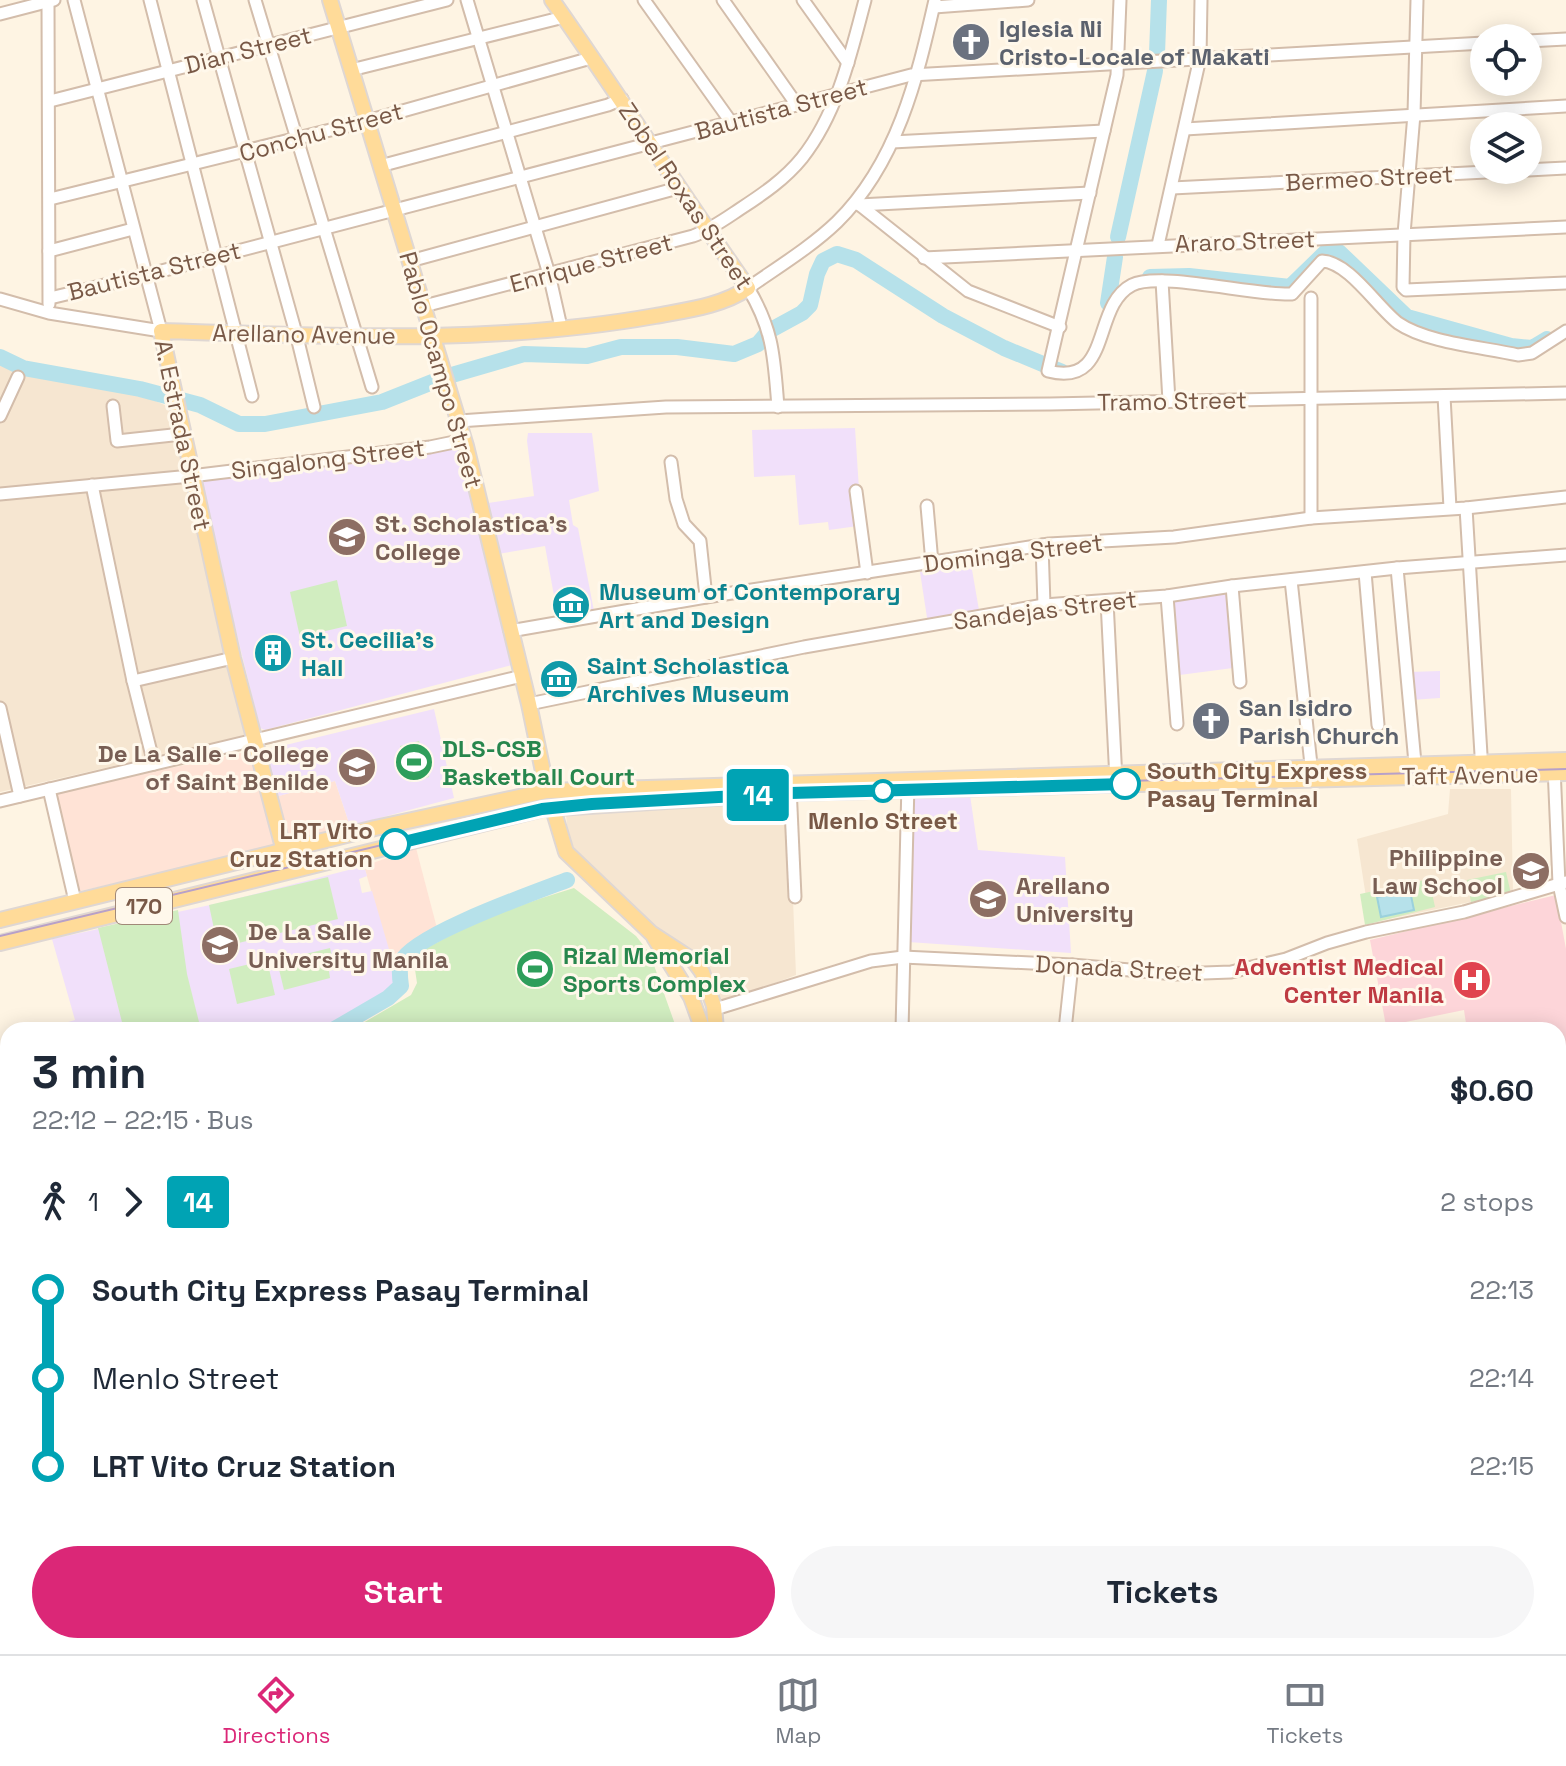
<!DOCTYPE html>
<html lang="en">
<head>
<meta charset="utf-8">
<style>
	:root { --surface:#fff; --page:#f6f6f7; --text:#1f2937; --muted:#747a83; --line:#e0e1e3; --accent:#db2777 }
	body { margin:0; font-family:"Space Grotesk",sans-serif; background:var(--page); color:var(--text); height:100vh; display:flex; flex-direction:column; font-size:30px; white-space:nowrap }
	* { box-sizing:border-box; margin:0 }
	p { font-size:26px; color:var(--muted) }
	.icon { flex:none; width:44px; height:44px; fill:none; stroke:currentColor; stroke-width:2; stroke-linecap:round; stroke-linejoin:round }
	.map { position:relative; flex:1; overflow:hidden }
	.drawer { position:absolute; left:0px; top:1022px; width:1566px; height:632px; display:flex; flex-direction:column; background:var(--surface); border-radius:24px 24px 0 0; box-shadow:0 4px 20px #0003 }
	.drawer>* { flex:none }
	.badge { padding:0 16px; border-radius:6px; font-size:28px; line-height:52px }
	.controls { position:absolute; left:1470px; top:24px; display:grid; gap:16px }
	.controls a { display:grid; place-items:center; width:72px; height:72px; border-radius:50%; background:var(--surface); box-shadow:0 4px 20px #0003; font-size:40px }
	.map>.badge { position:absolute; translate:-50% -50%; box-shadow:0 0 0 4px #fff }
	.legs { display:flex; align-items:center; gap:12px; height:88px; padding:0 32px; font-size:26px }
	.legs p { margin-inline-start:auto }
	.head { display:flex; align-items:center; justify-content:space-between; height:136px; padding:0 32px }
	h1 { font-size:44px; font-weight:600; line-height:60px }
	.button { display:flex; gap:16px; margin-top:auto; padding:16px 32px }
	.button a { flex:1; height:92px; border-radius:48px; background:var(--accent); color:#fff; font-size:32px; font-weight:600; line-height:92px; text-align:center }
	.button a+a { background:var(--page); color:var(--text) }
	ul { padding:0 32px; list-style:none }
	li { display:flex; align-items:center; gap:28px; height:88px; font-size:30px }
	li i { display:grid; place-items:center; width:12px; height:100%; margin:0 10px; background:currentColor }
	li i::after { content:''; width:20px; height:20px; margin:-10px; border:6px solid; border-radius:50%; background:var(--surface) }
	li p { margin-inline-start:auto }
	li:first-child i { background:linear-gradient(#0000 50%,currentColor 0) }
	li:last-child i { background:linear-gradient(currentColor 50%,#0000 0) }
	.dock { display:flex; justify-content:space-around; align-items:center; height:112px; border-top:2px solid var(--line); background:var(--surface); font-size:22px; color:var(--muted) }
	.dock a { display:grid; justify-items:center; gap:4px }
	.dock .active { color:var(--accent) }
	.map>svg:first-child { display:block }
</style>
</head>
<body>
<div class="map">
<svg width="1566" height="1654" viewBox="0 0 1566 1654">
	<rect width="100%" height="100%" fill="#fef4e3"/>
	<g fill="#f6e6d1">
		<path d="M0,361l39,14 99,18 33,15 78,327 -249,57z"/>
		<path d="M1450,789h61l2,104 -143,30 -13,-84 91,-25z"/>
		<path d="M789,799l7,176 -79,30 -13,-34 -51,-39 -84,-88 -3,-29 28,-7z"/>
		<path d="M8,1144v290l-8,1v-288z"/>
	</g>
	<g fill="#ffe3d6">
		<path d="M250,751l24,96 -198,45 -22,-99z"/>
		<path d="M335,781l15,45 -63,15 -12,-44z"/>
		<path d="M416,848l22,84 -46,23 -4,-5 -24,-84z"/>
		<path d="M8,1497v149h223l3,8h-234v-149z"/>
	</g>
	<g fill="#f1e0fa">
		<path d="M855,428l4,61 -1,37 -29,4 -1,-8 -29,3 -4,-50 -41,2 -2,-47z"/>
		<path d="M528,433h64l7,58 -30,9 4,25 5,3 16,83 -36,7 -13,-72 -47,8 -10,-51 46,-7 -7,-55z"/>
		<path d="M460,447l52,218 -247,65 -5,-2 -61,-246z"/>
		<path d="M971,564l9,52 -52,8 -8,-52z"/>
		<path d="M1229,591l4,77 -61,8 -6,-78z"/>
		<path d="M1440,671v27l-29,2 -2,-28z"/>
		<path d="M434,709l20,89 -104,28 -15,-45 -60,16 -10,-47z"/>
		<path d="M970,795l8,55 87,7 6,96 -163,-11 4,-146z"/>
		<path d="M364,866l3,10 -8,3 3,14 10,-2 28,96 -10,12 -55,31h-294l34,-10 -23,-81 172,-37z"/>
	</g>
	<path fill="#fdd5d9" d="M1556,895l10,54v97l-8,2v-18h-91l-3,-20 -78,16 -16,-86z"/>
	<g fill="#d1edc0">
		<path d="M337,580l10,46 -47,11 -10,-45z"/>
		<path d="M419,741l10,36 -19,5 -10,-36z"/>
		<path d="M1506,872l5,22 -40,8 -4,-22z"/>
		<path d="M328,877l10,42 -120,29 -9,-43z"/>
		<path d="M1429,879l6,28 -70,18 -5,-31z"/>
		<path d="M574,888l62,48 14,18 27,76h-326l60,-35 6,-12 -4,-27c52,-31 104,-51 161,-68z"/>
		<path d="M178,910l9,64 14,56h-77l-26,-102z"/>
		<path d="M330,948l5,21 -6,2 1,7 -46,12 -7,-29z"/>
		<path d="M267,960l8,35 -38,9 -8,-35z"/>
	</g>
	<path fill="#b6e1ea" stroke="#9bd1dc" stroke-width="2" d="M1410,891l4,19 -33,7 -4,-20z"/>
	<g fill="none" stroke-linecap="round" stroke-linejoin="round">
		<g stroke="#b6e1ea" stroke-width="16">
			<path d="M1157,54l2,-54"/>
			<path d="M1118,237l37,-166"/>
			<path d="M1150,277l39,-1 101,11 38,-37 11,2 68,65 104,29 21,2 15,-9"/>
			<path d="M1108,303l7,-46"/>
			<path d="M0,357l23,11 117,21 60,16 39,19h26l117,-22 63,-25 79,-23 63,2 34,-9h56l57,7 24,-10 11,-13 33,-18 8,-8 7,-31 6,-13 14,-7 19,6 87,56 61,32 58,24"/>
			<path d="M333,1030l55,-32 13,-12c-1,-7 -2,-17 0,-24 11,-27 135,-70 166,-82"/>
		</g>
		<defs>
			<g id="minor">
				<path d="M150,0l102,396"/>
				<path d="M203,0l94,337 17,70"/>
				<path d="M255,0l117,387"/>
				<path d="M467,0l82,274 12,53"/>
				<path d="M644,0l87,122"/>
				<path d="M723,0l74,105"/>
				<path d="M803,0l45,63"/>
				<path d="M1120,0l-3,75 -69,296c65,17 43,-65 84,-86 27,-14 123,11 160,9l30,-33c27,1 55,46 76,62 29,20 85,24 120,32l14,-2 34,-22"/>
				<path d="M1417,0l-3,114 -10,120 -1,53 3,3 160,-7"/>
				<path d="M48,2l1,302"/>
				<path d="M934,7l94,-7"/>
				<path d="M0,14l54,-14"/>
				<path d="M1528,41l38,-2"/>
				<path d="M351,70l213,-53"/>
				<path d="M50,101l397,-101"/>
				<path d="M1185,129l381,-23"/>
				<path d="M892,142l212,-11"/>
				<path d="M380,166l228,-61 14,-6"/>
				<path d="M1172,188l394,-20"/>
				<path d="M50,199l317,-78 224,-63"/>
				<path d="M856,202l112,89 92,36"/>
				<path d="M859,205l231,-12"/>
				<path d="M1158,245l42,-187 1,-58"/>
				<path d="M49,251l84,-22"/>
				<path d="M924,258l642,-31"/>
				<path d="M410,261l268,-73"/>
				<path d="M1162,281l7,120"/>
				<path d="M50,298l96,-23 765,-200 573,-32"/>
				<path d="M0,299l49,14 112,18 -87,-331"/>
				<path d="M424,306l269,-70c17,-6 32,-17 47,-27 23,-15 45,-30 62,-51 35,-44 49,-104 63,-158"/>
				<path d="M1444,396l6,112"/>
				<path d="M113,406l4,35 65,-7"/>
				<path d="M778,407c-4,-48 -4,-76 -30,-119 30,-21 63,-41 89,-66 60,-59 80,-143 98,-222"/>
				<path d="M0,416l18,-39"/>
				<path d="M459,421l207,-14 384,-3 516,-11"/>
				<path d="M671,462l5,37 8,25 16,17 6,56"/>
				<path d="M92,485l41,196 21,83"/>
				<path d="M856,491l11,82"/>
				<path d="M0,494l191,-18 239,-29 34,-7"/>
				<path d="M927,506l5,57"/>
				<path d="M1466,508l16,263"/>
				<path d="M1311,518v-220"/>
				<path d="M1042,545l2,60"/>
				<path d="M1397,568l18,195"/>
				<path d="M1365,572l13,153"/>
				<path d="M1291,580l21,194"/>
				<path d="M1232,586l8,96"/>
				<path d="M1167,596l10,128"/>
				<path d="M1107,601l9,179"/>
				<path d="M510,631l196,-34 343,-53 125,-7 137,-19 155,-10 100,-11"/>
				<path d="M133,681l100,-23"/>
				<path d="M529,704l275,-57 240,-42 123,-9 65,-10 165,-18 169,-13"/>
				<path d="M0,708l20,88"/>
				<path d="M1554,767l5,117 7,33"/>
				<path d="M790,786l5,111"/>
				<path d="M49,789l26,112"/>
				<path d="M0,801l522,-125"/>
				<path d="M715,1009l156,-48 32,-4 169,8 104,9 55,-2 55,-13 41,-16 39,-11 98,-20 102,-30"/>
				<path d="M902,1030l6,-247"/>
				<path d="M1065,1030l7,-65"/>
				<path d="M1558,1122l8,-1"/>
				<path d="M0,1151l8,-2"/>
				<path d="M0,1357l8,-1"/>
				<path d="M1558,1403l8,75"/>
				<path d="M0,1439l8,-1"/>
				<path d="M0,1494l8,-8"/>
				<path d="M862,1646l1,8"/>
				<path d="M1122,1646l2,8"/>
				<path d="M1222,1646l1,8"/>
				<path d="M1370,1646l1,8"/>
				<path d="M1442,1646l1,8"/>
				<path d="M1520,1646l1,8"/>
				<path d="M1150,1654l48,-8"/>
			</g>
			<g id="major">
				<path d="M330,0l136,446 63,258 18,87"/>
				<path d="M553,809l13,43 85,81 43,28 8,11 12,34 2,24"/>
				<path d="M286,859l-53,-201 -72,-327c164,5 331,14 494,-15 32,-6 67,-10 93,-28 -67,-95 -129,-193 -196,-288"/>
				<path d="M0,920l375,-92 172,-37 1019,-31"/>
				<path d="M654,937l37,60 12,33"/>
				<path d="M0,943l542,-134 248,-16 776,-20"/>
				<path d="M1558,1517l8,-1"/>
				<path d="M713,1654l26,-8"/>
			</g>
		</defs>
		<use href="#minor" stroke="#d3bdab" stroke-width="15"/>
		<use href="#major" stroke="#dfd7d3" stroke-width="18"/>
		<use href="#minor" stroke="#fff" stroke-width="11"/>
		<use href="#major" stroke="#ffdb99" stroke-width="14"/>
		<path stroke="#b7a0c9" stroke-width="2" d="M0,936l567,-135 232,-11 767,-21"/>
	</g>
	<g fill="none" stroke-linecap="round" stroke-linejoin="round">
		<defs>
			<path id="line-1" d="M395,844l147,-35 50,-5 198,-11 335,-9"/>
		</defs>
		<use href="#line-1" stroke="#fff" stroke-width="18"/>
		<use href="#line-1" stroke="#00a3b4" stroke-width="12"/>
	</g>
	<defs>
		<symbol id="church-disc" viewBox="-11 -11 22 22"><circle r="9.5" fill="#6b7280" stroke="#fff8eb"/><path d="M-1.2-6h2.4v3.5h3.3v2.4h-3.3V6h-2.4V-.1h-3.3v-2.4h3.3Z" fill="#fff"/></symbol>
		<symbol id="university-disc" viewBox="-11 -11 22 22"><circle r="9.5" fill="#8d6e63" stroke="#fff8eb"/><path d="M0-5L7-2L0 1L-7-2ZM-4 1L0 2.5L4 1V4Q0 6-4 4Z" fill="#fff"/></symbol>
		<symbol id="museum-disc" viewBox="-11 -11 22 22"><circle r="9.5" fill="#0f9aa8" stroke="#fff8eb"/><path d="M0-6L6-3V-2H-6V-3ZM-5-1h2V3h-2ZM-1-1h2V3h-2ZM3-1h2V3H3ZM-6 4H6V6H-6Z" fill="#fff"/></symbol>
		<symbol id="building-disc" viewBox="-11 -11 22 22"><circle r="9.5" fill="#0f9aa8" stroke="#fff8eb"/><path d="M-4-6H4V6H1V3H-1V6H-4ZM-2.5-4.3h1.7v1.8h-1.7ZM.8-4.3h1.7v1.8H.8ZM-2.5-1h1.7V.8h-1.7ZM.8-1h1.7V.8H.8Z" fill="#fff"/></symbol>
		<symbol id="stadium-disc" viewBox="-11 -11 22 22"><circle r="9.5" fill="#2e9e5b" stroke="#fff8eb"/><path d="M0-5a6.5 5 0 1 0 0 10a6.5 5 0 1 0 0-10ZM-3.5-1.8h7v3.6h-7Z" fill="#fff"/></symbol>
		<symbol id="hospital-disc" viewBox="-11 -11 22 22"><circle r="9.5" fill="#e0444e" stroke="#fff8eb"/><path d="M-5-5h3v3.5h4V-5h3V5h-3V1.5h-4V5h-3Z" fill="#fff"/></symbol>
	</defs>
	<g fill-rule="evenodd">
		<use href="#church-disc" x="949" y="20" width="44" height="44"/>
		<use href="#university-disc" x="325" y="515" width="44" height="44"/>
		<use href="#museum-disc" x="549" y="583" width="44" height="44"/>
		<use href="#building-disc" x="251" y="631" width="44" height="44"/>
		<use href="#museum-disc" x="537" y="657" width="44" height="44"/>
		<use href="#church-disc" x="1189" y="699" width="44" height="44"/>
		<use href="#stadium-disc" x="392" y="740" width="44" height="44"/>
		<use href="#university-disc" x="335" y="745" width="44" height="44"/>
		<use href="#university-disc" x="1509" y="849" width="44" height="44"/>
		<use href="#university-disc" x="966" y="877" width="44" height="44"/>
		<use href="#university-disc" x="198" y="923" width="44" height="44"/>
		<use href="#stadium-disc" x="513" y="947" width="44" height="44"/>
		<use href="#hospital-disc" x="1450" y="958" width="44" height="44"/>
	</g>
	<g fill="#fff" stroke="#00a3b4" stroke-width="4">
		<circle cx="1125" cy="784" r="14"/>
		<circle cx="883" cy="791" r="10"/>
		<circle cx="395" cy="844" r="14"/>
	</g>
	<g text-anchor="middle" dominant-baseline="central" stroke-width="6" stroke-linejoin="round" paint-order="stroke">
		<rect fill="#fff8eb" stroke="#a18978" stroke-width="2" x="116" y="888" width="56" height="36" rx="6"/>
		<g font-size="22" font-weight="bold" fill="#795947">
			<text x="144" y="906">170</text>
		</g>
		<g font-size="24" font-weight="bold" fill="#5b616d" stroke="#fff8eb" text-anchor="start">
			<text x="999" y="28">Iglesia Ni<tspan x="999" dy="28">Cristo-Locale of Makati</tspan></text>
			<text x="1239" y="707">San Isidro<tspan x="1239" dy="28">Parish Church</tspan></text>
		</g>
		<g font-size="24" fill="#795947" stroke="#fff8eb">
			<text transform="translate(248 50) rotate(-14)">Dian Street</text>
			<text transform="translate(781 109) rotate(-15)">Bautista Street</text>
			<text transform="translate(321 132) rotate(-15)">Conchu Street</text>
			<text transform="translate(1369 178) rotate(-3)">Bermeo Street</text>
			<text transform="translate(686 196) rotate(56)">Zobel Roxas Street</text>
			<text transform="translate(1245 241) rotate(-2)">Araro Street</text>
			<text transform="translate(591 263) rotate(-15)">Enrique Street</text>
			<text transform="translate(154 271) rotate(-14)">Bautista Street</text>
			<text transform="translate(304 334) rotate(1)">Arellano Avenue</text>
			<text transform="translate(441 370) rotate(74)">Pablo Ocampo Street</text>
			<text transform="translate(1172 401) rotate(-1)">Tramo Street</text>
			<text transform="translate(183 435) rotate(78)">A. Estrada Street</text>
			<text transform="translate(328 459) rotate(-7)">Singalong Street</text>
			<text transform="translate(1013 553) rotate(-7)">Dominga Street</text>
			<text transform="translate(1045 610) rotate(-7)">Sandejas Street</text>
			<text transform="translate(1470 775) rotate(-1)">Taft Avenue</text>
			<text transform="translate(1119 968) rotate(3)">Donada Street</text>
		</g>
		<g font-size="24" font-weight="bold" fill="#785e54" stroke="#fff8eb" text-anchor="start">
			<text x="375" y="523">St. Scholastica's<tspan x="375" dy="28">College</tspan></text>
			<text x="329" y="753" text-anchor="end">De La Salle - College<tspan x="329" dy="28">of Saint Benilde</tspan></text>
			<text x="1503" y="857" text-anchor="end">Philippine<tspan x="1503" dy="28">Law School</tspan></text>
			<text x="1016" y="885">Arellano<tspan x="1016" dy="28">University</tspan></text>
			<text x="248" y="931">De La Salle<tspan x="248" dy="28">University Manila</tspan></text>
		</g>
		<g font-size="24" font-weight="bold" fill="#0d838f" stroke="#fff8eb" text-anchor="start">
			<text x="599" y="591">Museum of Contemporary<tspan x="599" dy="28">Art and Design</tspan></text>
			<text x="301" y="639">St. Cecilia's<tspan x="301" dy="28">Hall</tspan></text>
			<text x="587" y="665">Saint Scholastica<tspan x="587" dy="28">Archives Museum</tspan></text>
		</g>
		<g font-size="24" font-weight="bold" fill="#27864d" stroke="#fff8eb" text-anchor="start">
			<text x="442" y="748">DLS-CSB<tspan x="442" dy="28">Basketball Court</tspan></text>
			<text x="563" y="955">Rizal Memorial<tspan x="563" dy="28">Sports Complex</tspan></text>
		</g>
		<g font-size="24" font-weight="bold" fill="#795947" stroke="#fff8eb" text-anchor="start">
			<text x="1147" y="770">South City Express<tspan x="1147" dy="28">Pasay Terminal</tspan></text>
			<text x="883" y="820" text-anchor="middle">Menlo Street</text>
			<text x="373" y="830" text-anchor="end">LRT Vito<tspan x="373" dy="28">Cruz Station</tspan></text>
		</g>
		<g font-size="24" font-weight="bold" fill="#be3a42" stroke="#fff8eb" text-anchor="end">
			<text x="1444" y="966">Adventist Medical<tspan x="1444" dy="28">Center Manila</tspan></text>
		</g>
	</g>
</svg>
<div class="controls">
<a><svg class="icon" aria-label="locate" viewBox="0 0 24 24"><circle cx="12" cy="12" r="6"/><path d="M12 2v4M12 18v4M2 12h4M18 12h4"/></svg></a>
<a><svg class="icon" aria-label="layers" viewBox="0 0 24 24"><path d="M12 4l9 5-9 5-9-5zM3 14l9 5 9-5"/></svg></a>
</div>
<b class="badge" style="left:758px;top:795px;background:#00a3b4;color:#fff">14</b>
<section class="drawer">
<div class="head"><div><h1>3 min</h1><p>22:12 – 22:15 · Bus</p></div><b>$0.60</b></div>
<div class="legs"><svg class="icon" aria-label="walk" viewBox="0 0 24 24"><circle cx="13" cy="4" r="2"/><path d="M13 8l-2 6 4 7M11 14l-3 7M7 12l3-4h3l4 4"/></svg>1<svg class="icon" aria-label="forward" viewBox="0 0 24 24"><path d="M9 5l7 7-7 7"/></svg><b class="badge" style="background:#00a3b4;color:#fff">14</b><p>2 stops</p></div>
<ul>
<li><i style="color:#00a3b4"></i><b>South City Express Pasay Terminal</b><p>22:13</p></li>
<li><i style="color:#00a3b4"></i><span>Menlo Street</span><p>22:14</p></li>
<li><i style="color:#00a3b4"></i><b>LRT Vito Cruz Station</b><p>22:15</p></li>
</ul>
<div class="button"><a>Start</a><a>Tickets</a></div>
</section>
</div>
<nav class="dock">
<a class="active"><svg class="icon" aria-label="directions" viewBox="0 0 24 24"><path d="M12 3l9 9-9 9-9-9zM9 14v-3h6M13 9l2 2-2 2"/></svg>Directions</a>
<a><svg class="icon" aria-label="map" viewBox="0 0 24 24"><path d="M3 6l6-2 6 2 6-2v14l-6 2-6-2-6 2zM9 4v14M15 6v14"/></svg>Map</a>
<a><svg class="icon" aria-label="tickets" viewBox="0 0 24 24"><path d="M3 7h18v10H3zM15 7v10"/></svg>Tickets</a>
</nav>
</body>
</html>
